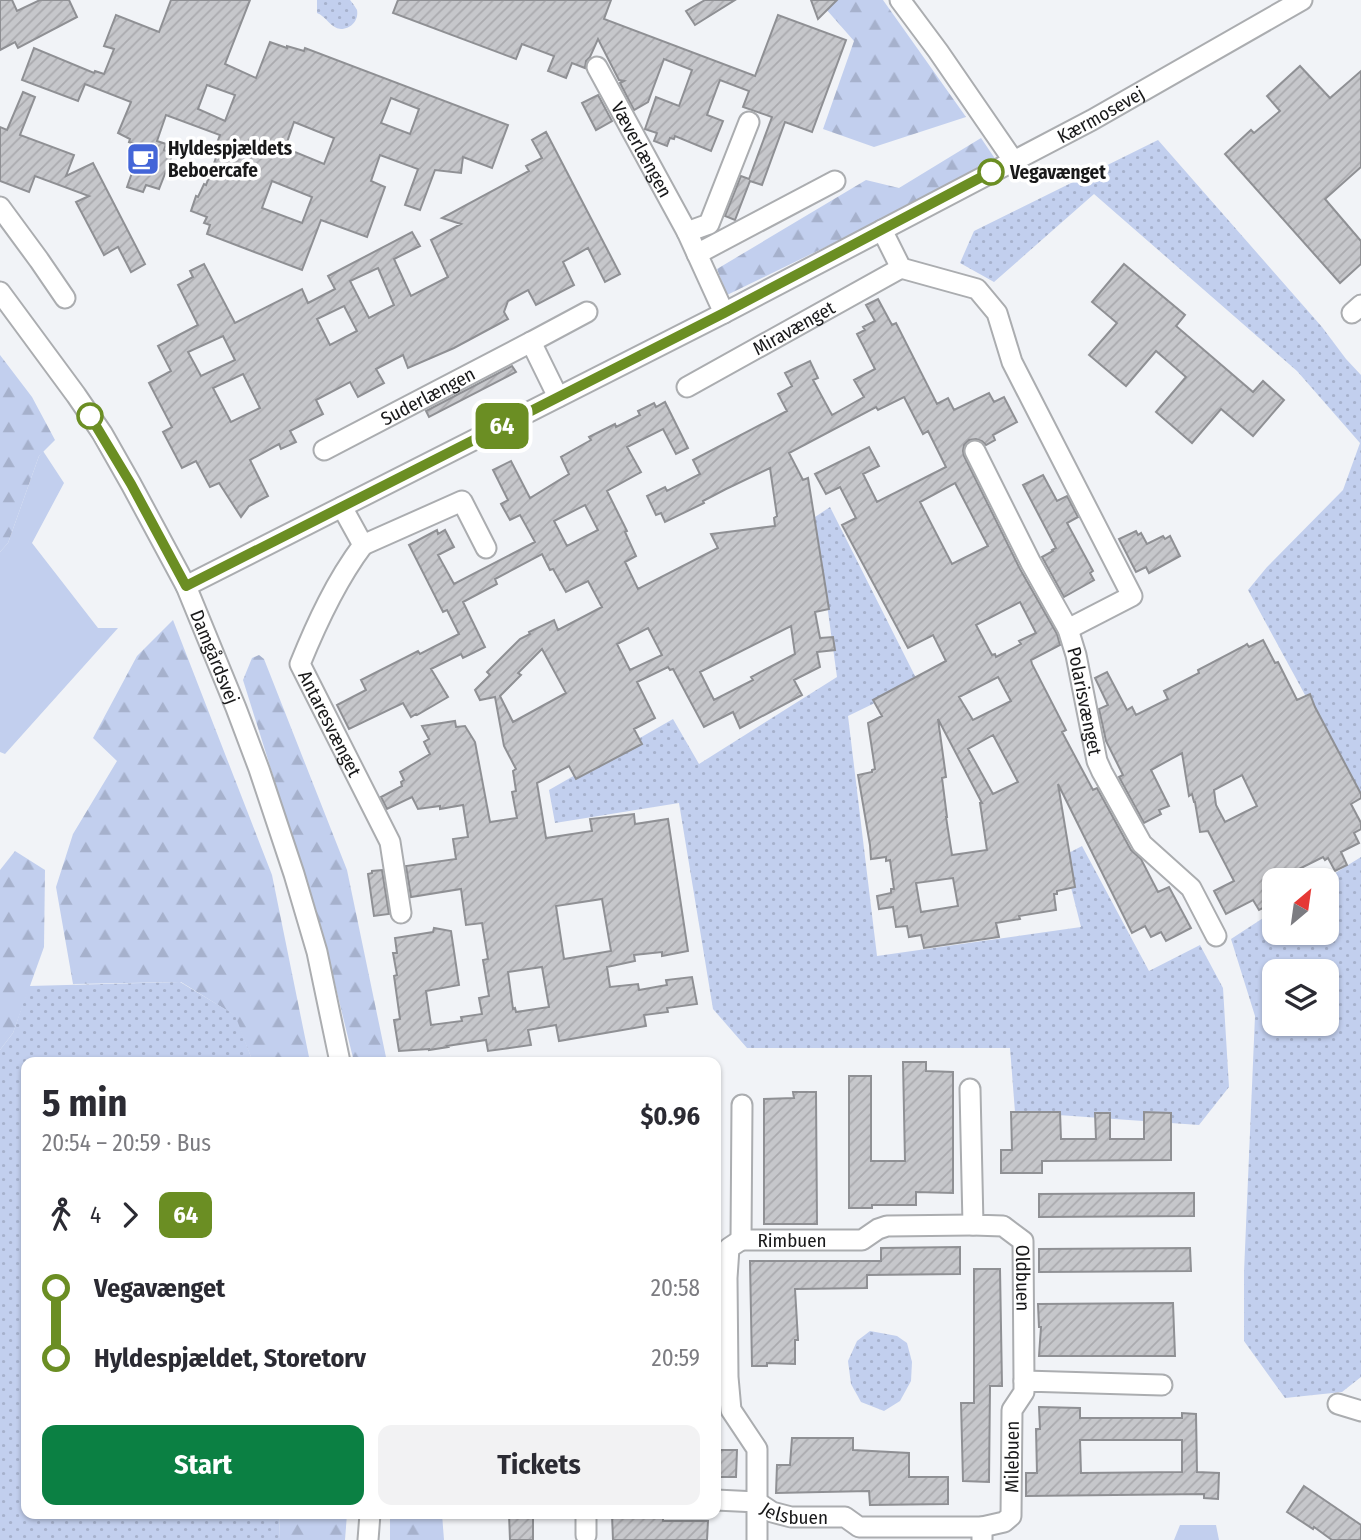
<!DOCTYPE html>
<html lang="en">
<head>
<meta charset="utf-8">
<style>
	:root { --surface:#fff; --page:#f2f2f3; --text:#2b2b33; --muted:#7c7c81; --accent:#0b8043 }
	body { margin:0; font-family:"Fira Sans Condensed",sans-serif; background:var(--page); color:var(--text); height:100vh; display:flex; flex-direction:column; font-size:26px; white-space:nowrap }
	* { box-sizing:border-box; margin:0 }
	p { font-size:23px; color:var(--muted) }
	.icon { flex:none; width:38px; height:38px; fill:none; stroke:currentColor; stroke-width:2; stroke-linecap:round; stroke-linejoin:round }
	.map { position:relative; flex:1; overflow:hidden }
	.panel { position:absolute; left:21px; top:1057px; width:700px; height:462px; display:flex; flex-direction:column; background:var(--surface); border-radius:14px; box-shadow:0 2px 5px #0004 }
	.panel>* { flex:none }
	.badge { padding:0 14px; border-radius:10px; font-size:24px; line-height:46px }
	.needle { width:46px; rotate:29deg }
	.tools { position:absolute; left:1262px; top:868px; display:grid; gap:14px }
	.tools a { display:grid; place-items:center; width:77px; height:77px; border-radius:14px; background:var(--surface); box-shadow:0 2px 5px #0004; font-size:35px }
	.map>.badge { position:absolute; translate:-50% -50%; box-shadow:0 0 0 4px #fff }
	.legs { display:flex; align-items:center; gap:10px; height:77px; padding:0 21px; font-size:23px }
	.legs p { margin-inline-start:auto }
	.overview { display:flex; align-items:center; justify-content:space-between; height:119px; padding:0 21px }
	h1 { font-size:38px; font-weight:700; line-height:52px }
	.button { display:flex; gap:14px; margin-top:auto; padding:14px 21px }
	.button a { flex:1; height:80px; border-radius:14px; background:var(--accent); color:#fff; font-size:28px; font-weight:700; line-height:80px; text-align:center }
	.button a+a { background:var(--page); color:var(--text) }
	ul { padding:0 21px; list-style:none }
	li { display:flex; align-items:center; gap:24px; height:70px; font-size:26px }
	li i { display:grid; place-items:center; width:10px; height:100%; margin:0 9px; background:currentColor }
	li i::after { content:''; width:18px; height:18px; margin:-9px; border:5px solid; border-radius:50%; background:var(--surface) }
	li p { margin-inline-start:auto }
	li:first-child i { background:linear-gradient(#0000 50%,currentColor 0) }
	li:last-child i { background:linear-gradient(currentColor 50%,#0000 0) }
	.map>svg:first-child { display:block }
</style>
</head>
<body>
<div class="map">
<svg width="1361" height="1540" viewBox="0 0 1361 1540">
	<defs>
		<pattern id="forest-firs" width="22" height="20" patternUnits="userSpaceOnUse" patternTransform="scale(1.75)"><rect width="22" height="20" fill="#c2cfee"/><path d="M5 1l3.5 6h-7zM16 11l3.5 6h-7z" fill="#a6b1cc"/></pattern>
		<pattern id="park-dots" width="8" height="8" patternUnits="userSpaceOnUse" patternTransform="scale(1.75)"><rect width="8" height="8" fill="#c2cfee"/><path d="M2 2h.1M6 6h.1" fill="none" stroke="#a6b1cc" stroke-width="1.8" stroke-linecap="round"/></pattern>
		<pattern id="building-hatch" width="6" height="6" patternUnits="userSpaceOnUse" patternTransform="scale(1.75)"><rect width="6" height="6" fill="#c6c7cb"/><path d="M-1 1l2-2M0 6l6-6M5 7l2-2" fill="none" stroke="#aaaaae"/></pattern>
	</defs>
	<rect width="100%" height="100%" fill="#f1f3f7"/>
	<g fill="#c2cfee">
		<path d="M43,451l21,32 -32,60 66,85h20l-113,126 -5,-2v-200l8,-9 31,-87z"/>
		<path d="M1180,1525h36l3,15h-45z"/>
	</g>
	<g fill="url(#forest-firs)">
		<path d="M818,0h65l83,117 -92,30 -51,-18 31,-88z"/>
		<path d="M981,138l17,25 -271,132 -10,-26 149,-89 33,8z"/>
		<path d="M0,355l32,42 23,43 -16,16 -31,87 -8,9z"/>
		<path d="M173,620l99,255 38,187h-57l-19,-47 -53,-33 -108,2 -17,-97 17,-53 44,-73 -24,-23 44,-82z"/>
		<path d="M259,655l5,4 83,211 40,192h-33l-31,-127 -80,-255 9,-22z"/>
		<path d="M15,851l30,19 -1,77 -31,86 -13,17v-180z"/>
		<path d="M280,1514h67l-2,26h-66z"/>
		<path d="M390,1514h52l2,26h-54z"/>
	</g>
	<g fill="url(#park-dots)" fill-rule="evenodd">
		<path d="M317,0h33c2,2 6,8 7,10 2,10 -6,19 -16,19 -11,-1 -15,-13 -24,-16z"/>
		<path d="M1158,140l164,187 24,32 15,16v423l-113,-208 19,-23 76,-77 17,-47 -63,-72 -203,-177 -100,88 -34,-19 14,-32z"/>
		<path d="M830,507l88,175 -70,34 29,240 204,-29 -18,-71 19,-10 67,125 51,-26 23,43 6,99 -30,38 -184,-13 -5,-64h-263l-34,-39 -34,-206 -124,20 -6,-33 124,-71 26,45 138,-87 -22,-160z"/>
		<path d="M1361,857v520l-19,15 -57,6 -41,-57v-69l11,-256 -24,-77 43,-28v22h52v-53h-2zM1274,971h52v53h-52z"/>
		<path d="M180,982l55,33 18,47h-227v452h254l-1,26h-279v-490l13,-17 16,-47z"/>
		<path d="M870,1331l27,5 10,7 5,19 -1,19 -11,20 -16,10 -23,-9 -10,-18 -3,-23 9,-20z"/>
	</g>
	<g fill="url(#building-hatch)" stroke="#8f9094" stroke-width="2" fill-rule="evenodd">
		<path d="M0,0h12l5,11 23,-11h29l8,17 -59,31 -3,-6 -15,8z"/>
		<path d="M171,0h79l-25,64 31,14 14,-36 17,6v-2l17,5 1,-3 203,77 -16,43 -29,-11 -2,16 -26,-3 -15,40 -15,-5 13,-36 -38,-14 -9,26 14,6 -18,50 -46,-17 -19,50 -95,-36 3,-9 -6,-2 3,-6 -16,-6 5,-15 2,1 6,-13 2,1 11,-30 -4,-2 7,-18 -54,-20 -9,26 9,3 -2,6 9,3 -14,36 -13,-4 -3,7 -16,-5 8,-23 -4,-2 7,-17 -9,-3 1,-3 -12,-6 13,-31 -46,-18 -7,17 -56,-21 12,-32 60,25 1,-2 9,3 10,-25 -10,-3 12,-31 43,17zM207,85l28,10 -10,26 -27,-12zM391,98l28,11 -9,25 -29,-11zM294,122l40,16 -10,26 -39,-16zM272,181l40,16 -10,26 -40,-15z"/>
		<path d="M398,0h213l-7,19 151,57 23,-61 68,25 -34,92 -27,-10 -23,63 -12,-4 -15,39 -10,-4 16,-40 8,3 23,-62 -29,-10 6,-16 -29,-11 -13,35 16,6 -12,30 -36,-15 -1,3 -4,-1 -3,8 -13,-5 3,-8 -12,-4 11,-32 23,9 13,-36 -28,-11 -16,43 -14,8 -14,-27 4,-2 -5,-1 -21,-41 -8,18 -4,4 -1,7 -13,-5 -6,15 -18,-7 6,-15 -32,-12 -6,15 -123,-46z"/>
		<path d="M705,0h30l-40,25 -9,-14z"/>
		<path d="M811,0h26l-19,19z"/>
		<path d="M1300,66l30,32 31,-27v96l-36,32 36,42v23l-21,19 -115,-129 26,-24 3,3 26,-22 -13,-15z"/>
		<path d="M23,92l12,5 -15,38 54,20 -8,21 27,-13 52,101 -14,8 -13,-25 -14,8 -28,-53 13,-6 -54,-20 -6,16 -29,-11v-54l7,3z"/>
		<path d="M598,95l14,26 -16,9 -14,-27z"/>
		<path d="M546,132l74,142 -15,8 -17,-34 -25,14 11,23 -38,20 -8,-15 -20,11 -4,11 4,7 -54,29 -46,20 -5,-13 -27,14 8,14 -26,14 -8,-15 -34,18 7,14 -33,17 6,11 -15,7 -2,-5 -29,16 18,36 -19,10 -8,11 -22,-34 -9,4 -14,-26 -14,7 -19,-36 9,-5 -23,-44 22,-12 -13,-25 40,-21 -20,-40 15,-8 -3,-6 14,-7 31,59 67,-34 6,14 27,-14 -7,-13 84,-44 8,14 -26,13 17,37 37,-19 -17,-37 30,-16 -19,-6 87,-47 -3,-5 16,-8 -10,-18zM378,268l16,37 -25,13 -19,-37zM344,306l13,25 -27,14 -13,-26zM223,336l12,24 -34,16 -13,-24zM243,374l17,34 -29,14 -18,-34z"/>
		<path d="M1124,264l61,51 -9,11 77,66 10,-11 21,19 -31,36 -32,-27 -29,34 -36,-31 30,-35 -30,-26 -30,35 -37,-31 28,-32 -25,-21z"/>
		<path d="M878,299l14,26 4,-2 41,81 11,-6 6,12 35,-17 5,9 10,-5 13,25 -24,13 2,5 -9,5 -4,-4 -6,-2 -7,1 -5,5 -1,6 1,5 56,113 37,65 3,11 -29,15 1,4 34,66 -4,2 31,58 4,-2 34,62 10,9 17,33 11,-5 22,41 -25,13 -5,-9 -10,5 -6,-11 -13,7 -74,-149 17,103 -18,4v3h-3l2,16 -37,6 1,3 -24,4 3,14 -75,11 -3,-13 -12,2 -2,-11 -11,1 -3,-20 -14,2 -2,-13 14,-3v-4h3l-4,-29 -4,1v-4l-15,2 -1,-14 -12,-70 14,-3v-2l3,-1 -7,-46 14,-7 -9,-16 73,-39 -13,-26 -25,13 -66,-123 14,-7 -16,-31 -14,7 -11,-20 54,-27 10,19 -16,8 14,28 69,-35 -18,-36 -5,3 -19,-37 -26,13 -2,-3 -87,46 14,27 5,-2 21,131 -14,3 5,26 13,-1 2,13 -18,2 3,15 -26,13 8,15 -62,33 -7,-16 -29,15 -31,-58 -3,1 -2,-3 -31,15 18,36 -21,11 8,15 -66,35 -7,-13 -32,17 9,55 46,-7 -2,-12 44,-5 1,10 33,-5 20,132 -26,5v-4l-28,3 1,6 -28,6 3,20 28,-3 1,6 28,-5 -1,-5 26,-3 5,27 -30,4 1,4 -24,3 2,11 -87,15 -3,-16 -28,5 3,15 -43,6 -2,-11 -39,6 1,1 -19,3v-1l-30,2 -5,-31 6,-1 -6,-43 3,-1 -4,-22h4l-2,-15 38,-6 1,-4 17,3 8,54 -33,6 5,34 31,-4 -1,-4 21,-3 -3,-16 10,-2 -6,-36 5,-1 -6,-36 -16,2 -5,-36 -50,8 -5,-31 50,-7 -3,-20 15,-2 -5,-32 -23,4v-3l-22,3 -6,-12 -25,12 -6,-12 21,-11 -1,-4 3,-2 -4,-8 30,-18 -6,-12 5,-3 -7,-13 33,-5 1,6 9,-1 10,16 15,80 27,-4 -5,-26 4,-1 -3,-20 3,-2 -12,-23 -9,-49 -15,3 -5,-10 15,-15 -3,-3 33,-33 10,-5 -1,-2 25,-12 4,10 44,-23 -14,-26 -22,11 -13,-23 -3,1 -8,-16 -47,25 2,5 -34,18 22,45 -22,11 -2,-4 -30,15 17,28 -31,18 -1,-1 -5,3 -8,-14 -54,26 -12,-24 29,-15 -5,-10 57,-29 2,3 39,-20 -12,-24 -4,2 -34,-67 28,-15 1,4 7,-4 9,17 -16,8 16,29 81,-42 -15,-27 -10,5 -9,-16 7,-4 -15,-30 18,-9 19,37 39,-24 -8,-17 30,-17 -2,-3 26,-13 1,3 24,-12 -2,-4 16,-8 2,4 9,-5 23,46 -12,6 -13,-25 -36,18 14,25 -34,19 20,40 -2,1 11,24 -11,6 13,27 80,-41 -7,-14 64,-8 -1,-8 3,-2 -7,-48 -44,21 -23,12 1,2 -39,19 -4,-9 -5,2 -9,-19 18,-9 2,4 33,-17 -7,-14 94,-49 -9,-17 14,-8 -7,-13 25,-12 8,17 -5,2 19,35 32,-18 -10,-17 21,-11 -18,-35 8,-4 -2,-3 12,-6 -9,-16zM955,483l33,63 -36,18 -32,-62zM585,505l13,25 -31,16 -13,-25zM1020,602l16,31 -17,8 2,3 -25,13 -1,-3 -3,1 -16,-30zM791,626l4,28 -44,23 2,3 -39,20 -14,-28zM648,628l14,27 -32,15 -13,-26zM542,649l24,44 -53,29 -13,-26 21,-21 -3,-2zM998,677l13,24 -38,19 -14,-23zM938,719l44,84h-2l7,47 -35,5 -6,-38h1l-5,-39 4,-1zM993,735l25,47 -25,12 -25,-45zM953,878l5,28 -37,6 -5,-29zM602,899l9,52 -47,8 -8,-53zM542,967l7,40 -33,5 -1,-4 -2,1 -5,-37z"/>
		<path d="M512,366l4,6 -87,45 -3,-6z"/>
		<path d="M1043,475l14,26 10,-5 11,21 -11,6 26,48 -3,2 4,7 -30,17 -22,-40 11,-6 -1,-1 4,-2 -33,-63z"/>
		<path d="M1136,531l2,4 3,-2 6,11 16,-8 2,3 5,-3 10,20 -31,17 -3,-6 -10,5 -17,-33z"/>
		<path d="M1263,640l12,23 3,-1 19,38 13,-6 5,13 46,87v4l-10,6 10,19v6l-7,4 5,10 -18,9 6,13 -12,6 -7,-13 -3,2 -2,-3 -26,13 2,3 -14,7h-11v6l-11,5 8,13 -12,6 -6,-10 -27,14 -12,-23 20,-10 -26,-50 -8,1 -5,-30h-1l-2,-8 -3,2 -7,-43 -31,17 18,36 -10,4 2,4 -17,9 -25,-46 4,-2 -17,-34 -7,-32 9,-4 -13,-27 12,-6 20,38 5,-3 4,8 32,-16 -4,-8 35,-18 -1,-3 46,-24 3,-2 2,3zM1242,775l15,31 -32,16 -9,-17 -2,-15z"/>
		<path d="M382,870l7,44 -15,2 -6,-42 4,-1v-2z"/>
		<path d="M903,1062h23v9l27,1v121l-37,-1v13h-44v3h-23v-132h22v85h34z"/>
		<path d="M793,1092h23l1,132h-53v-125l30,-1z"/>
		<path d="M1011,1112h49l1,27h35l-1,-26h15v26h34v-27l27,1v47l-129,1v12h-41v-23h11z"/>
		<path d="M1194,1193v23l-155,1v-23z"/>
		<path d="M960,1247v27l-93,1v13l-72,1 3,51h-3v24l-28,-1v3h-15l-2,-105h131v-13z"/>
		<path d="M1190,1248l1,23 -152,1v-23z"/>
		<path d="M974,1269h26l2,117h-12l-1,96 -26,-1 -2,-78h13z"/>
		<path d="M1173,1303l2,53h-136l2,-29h-2l-1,-23z"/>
		<path d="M1039,1407l41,1v10h102v-5l14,1 1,58 22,1 -1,26 -14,-1v-4l-178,2v-23h11l-1,-44h4zM1080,1440h102v32l-101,1z"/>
		<path d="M792,1438h61v12l56,3v24h39v27l-78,1 -1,-14 -93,2 1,-28h13z"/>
		<path d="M716,1450h21l-1,27h-20z"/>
		<path d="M1304,1486l57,39v15h-29l-18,-13 -1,2 -26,-17z"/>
		<path d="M509,1514h24v26h-23z"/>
		<path d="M663,1514v7h45l-1,19h-94l-1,-25z"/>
	</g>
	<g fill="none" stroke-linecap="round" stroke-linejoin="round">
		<defs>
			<g id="minor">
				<path d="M900,0l38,51 75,109"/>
				<path id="s1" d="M597,67l90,165"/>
				<path d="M0,207l39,53 26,38"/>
				<path d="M882,230l19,38 76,21 20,24 15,49 120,234 -64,33"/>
				<path d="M697,254l138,-73"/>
				<path id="s2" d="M0,292l76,103 26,38 29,51 55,102 50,122 23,61 35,105 23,78 23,110"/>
				<path d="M724,313l-37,-81 22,-8 40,-102"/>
				<path d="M1352,313l9,-8"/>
				<path d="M531,342l56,-30"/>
				<path id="s3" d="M687,387l214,-119"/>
				<path id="s4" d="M324,450l207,-108 27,55"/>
				<path id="s5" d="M975,451l56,112 37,66 8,26 21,106 5,11 40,72 49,44 25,48"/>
				<path id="s6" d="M342,507l21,38c-27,36 -46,77 -63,119l90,178 11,71"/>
				<path d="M363,545l99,-44 24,47"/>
				<path id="s7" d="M186,586l538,-273 368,-193 210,-120"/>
				<path id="s8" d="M970,1089l3,136 30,1 20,15 1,140"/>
				<path id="s9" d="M742,1105l-1,135h121l16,-11 9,-3 86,-1"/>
				<path d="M1338,1404l23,7"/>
				<path d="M716,1500l41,2v-53l-26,-39 -3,-33 -1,-99 2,-30 12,-8"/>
				<path id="s10" d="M982,1527l22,-5 7,-6 1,-106 12,-18v-11l138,4"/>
				<path d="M586,1535v-21"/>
				<path d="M368,1540l2,-26"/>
				<path id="s11" d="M757,1540v-38l15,10 19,5h54l14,10h123v12"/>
			</g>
		</defs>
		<use href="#minor" stroke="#abadb0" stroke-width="23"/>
		<use href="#minor" stroke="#fff" stroke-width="19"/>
	</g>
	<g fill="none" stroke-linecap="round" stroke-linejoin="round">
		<defs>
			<path id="line-1" d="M90,416l41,68 55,102 538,-273 267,-141"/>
		</defs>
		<use href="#line-1" stroke="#fff" stroke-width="16"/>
		<use href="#line-1" stroke="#6b8e23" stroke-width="10"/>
	</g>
	<defs>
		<symbol id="cafe-square" viewBox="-11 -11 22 22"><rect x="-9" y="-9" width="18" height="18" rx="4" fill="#4365d8" stroke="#fff"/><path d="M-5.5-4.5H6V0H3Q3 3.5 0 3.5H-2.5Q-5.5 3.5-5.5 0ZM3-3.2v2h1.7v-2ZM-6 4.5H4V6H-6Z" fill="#fff"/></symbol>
	</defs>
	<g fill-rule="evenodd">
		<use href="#cafe-square" x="124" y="140" width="38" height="38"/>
	</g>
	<g fill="#fff" stroke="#6b8e23" stroke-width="3.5">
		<circle cx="991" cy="172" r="12"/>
		<circle cx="90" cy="416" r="12"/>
	</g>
	<g text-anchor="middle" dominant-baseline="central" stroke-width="7" stroke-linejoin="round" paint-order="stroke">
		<g font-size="19" fill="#19191a" stroke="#fff">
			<text stroke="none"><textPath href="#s7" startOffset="1029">Kærmosevej</textPath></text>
			<text stroke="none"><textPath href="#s1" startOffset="94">Væverlængen</textPath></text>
			<text stroke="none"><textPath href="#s3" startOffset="122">Miravænget</textPath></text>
			<text stroke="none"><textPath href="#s4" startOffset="117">Suderlængen</textPath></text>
			<text stroke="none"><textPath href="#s2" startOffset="425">Damgårdsvej</textPath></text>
			<text stroke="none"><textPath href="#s5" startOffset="275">Polarisvænget</textPath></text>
			<text stroke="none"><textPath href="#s6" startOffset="245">Antaresvænget</textPath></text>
			<text stroke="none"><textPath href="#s9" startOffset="186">Rimbuen</textPath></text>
			<text stroke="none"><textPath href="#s8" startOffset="228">Oldbuen</textPath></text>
			<text stroke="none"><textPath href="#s10" startOffset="91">Milebuen</textPath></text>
			<text stroke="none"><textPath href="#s11" startOffset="79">Jelsbuen</textPath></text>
		</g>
		<g font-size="19" font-weight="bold" fill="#19191a" stroke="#fff" text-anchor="start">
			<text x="168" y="148">Hyldespjældets<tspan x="168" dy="22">Beboercafe</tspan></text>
		</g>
		<g font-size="19" font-weight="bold" fill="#19191a" stroke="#fff" text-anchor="start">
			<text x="1010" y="172">Vegavænget</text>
		</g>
	</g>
</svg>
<div class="tools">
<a><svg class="needle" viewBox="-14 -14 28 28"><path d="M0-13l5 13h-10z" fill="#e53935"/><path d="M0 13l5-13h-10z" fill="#7c7c81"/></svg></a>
<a><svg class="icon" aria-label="layers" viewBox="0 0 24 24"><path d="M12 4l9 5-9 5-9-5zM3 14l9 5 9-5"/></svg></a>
</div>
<b class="badge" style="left:502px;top:426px;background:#6b8e23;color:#fff">64</b>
<section class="panel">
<div class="overview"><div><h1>5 min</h1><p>20:54 – 20:59 · Bus</p></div><b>$0.96</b></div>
<div class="legs"><svg class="icon" aria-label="walk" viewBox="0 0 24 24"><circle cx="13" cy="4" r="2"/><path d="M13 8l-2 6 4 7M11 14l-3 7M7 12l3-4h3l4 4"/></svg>4<svg class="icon" aria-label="forward" viewBox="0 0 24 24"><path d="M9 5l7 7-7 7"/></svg><b class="badge" style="background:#6b8e23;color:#fff">64</b></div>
<ul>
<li><i style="color:#6b8e23"></i><b>Vegavænget</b><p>20:58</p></li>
<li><i style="color:#6b8e23"></i><b>Hyldespjældet, Storetorv</b><p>20:59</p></li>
</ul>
<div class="button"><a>Start</a><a>Tickets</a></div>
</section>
</div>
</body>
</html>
